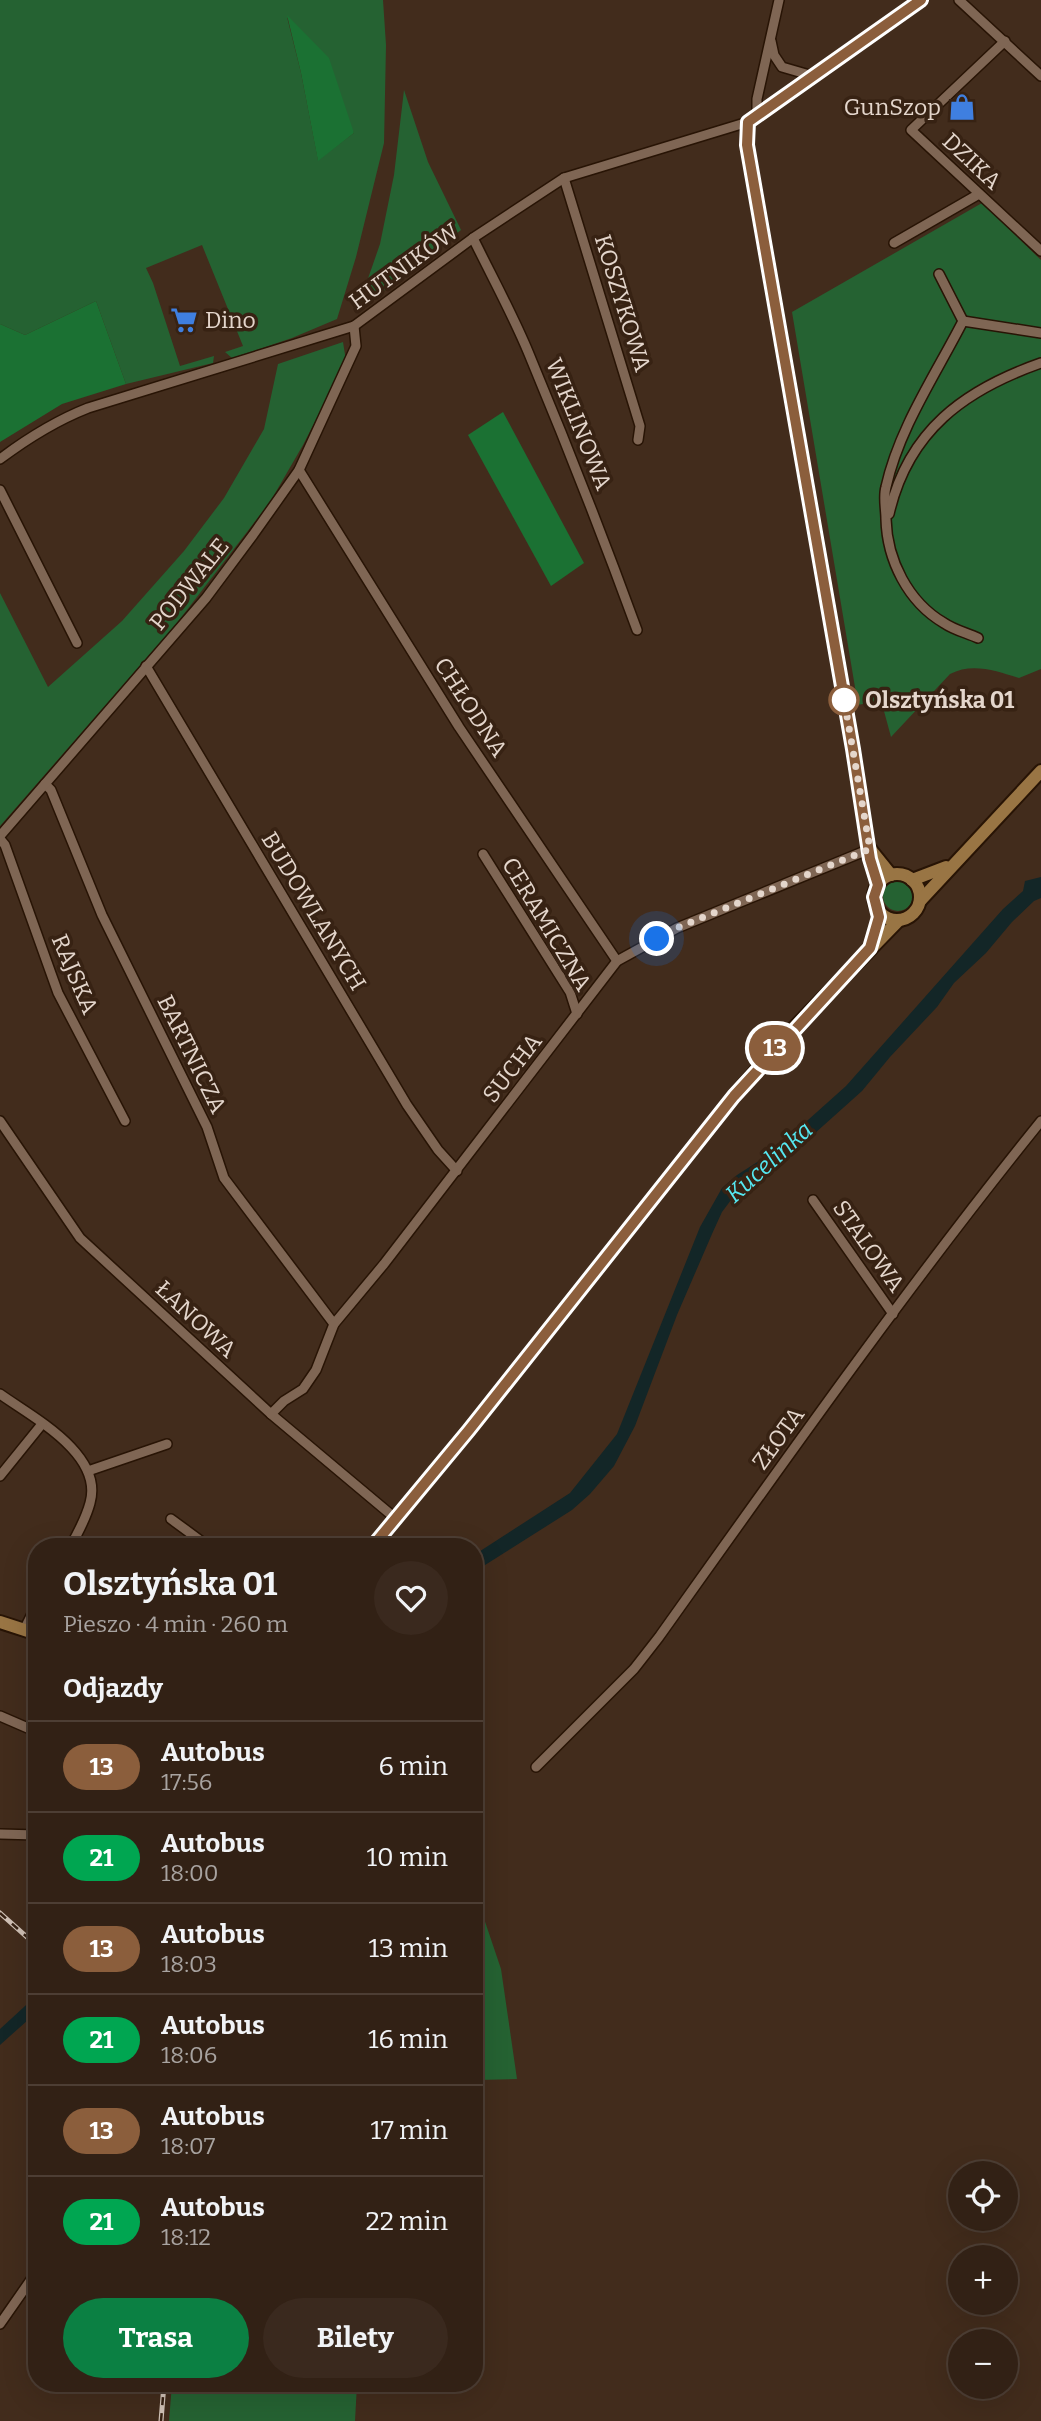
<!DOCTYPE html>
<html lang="pl">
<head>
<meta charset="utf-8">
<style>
	:root { --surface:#322115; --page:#3a291e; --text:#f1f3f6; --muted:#a8a3a0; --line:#4d3e34; --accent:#0b8043 }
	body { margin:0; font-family:Bitter,serif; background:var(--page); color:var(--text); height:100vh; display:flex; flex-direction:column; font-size:26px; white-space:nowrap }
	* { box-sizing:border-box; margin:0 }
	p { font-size:23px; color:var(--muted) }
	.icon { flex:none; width:38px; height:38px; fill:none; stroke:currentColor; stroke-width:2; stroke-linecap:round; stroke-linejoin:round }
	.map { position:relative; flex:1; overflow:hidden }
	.drawer { position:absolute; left:28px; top:1538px; width:455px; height:854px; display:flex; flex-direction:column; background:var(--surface); border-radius:28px; box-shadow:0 7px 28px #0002,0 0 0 2px var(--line) }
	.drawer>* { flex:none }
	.badge { padding:0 14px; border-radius:23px; font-size:24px; line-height:46px }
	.tools { position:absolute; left:948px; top:2161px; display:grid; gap:14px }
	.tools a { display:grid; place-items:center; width:70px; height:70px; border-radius:50%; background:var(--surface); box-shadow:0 7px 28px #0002,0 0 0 2px var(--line); font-size:35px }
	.you { position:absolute; width:35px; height:35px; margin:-18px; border:5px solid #fff; border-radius:50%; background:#1a73e8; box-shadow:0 0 0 10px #1a73e833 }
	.map>.badge { position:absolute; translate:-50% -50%; box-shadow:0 0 0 4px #fff }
	h2 { padding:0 35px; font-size:26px; line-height:63px }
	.round { display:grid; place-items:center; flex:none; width:74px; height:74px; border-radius:37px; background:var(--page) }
	.head { display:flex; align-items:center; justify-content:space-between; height:119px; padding:0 35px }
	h1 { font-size:33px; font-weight:700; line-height:52px }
	.button { display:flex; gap:14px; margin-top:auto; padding:14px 35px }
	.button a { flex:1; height:80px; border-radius:42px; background:var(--accent); color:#fff; font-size:28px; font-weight:700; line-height:80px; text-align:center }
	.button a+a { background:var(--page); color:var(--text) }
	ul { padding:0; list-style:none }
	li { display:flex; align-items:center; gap:21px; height:91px; padding:0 35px; border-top:2px solid var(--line) }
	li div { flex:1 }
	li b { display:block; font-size:26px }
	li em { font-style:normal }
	li .badge { min-width:77px; font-weight:700; text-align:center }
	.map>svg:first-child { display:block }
</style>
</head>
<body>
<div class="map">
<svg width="1041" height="2421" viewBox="0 0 1041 2421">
	<rect width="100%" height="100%" fill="#422c1c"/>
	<g fill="#256232" fill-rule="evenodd">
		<path d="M0,0h383l3,45 -2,98 -28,114 -19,62 -45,19 -60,20 -7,-6 18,-6 -41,-101 -56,23 7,15 27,83 34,-10 -1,7 -87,21 -30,-83 -71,34 -25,-11zM287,17l67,116 -36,27 -17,-87z"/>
		<path d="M404,90l24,72 33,68 -105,83 24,-69 14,-69z"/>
		<path d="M982,203l59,57v409l-22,9c-22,-7 -47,-16 -69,-4l-59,63 -10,-37 -23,5 -66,-393z"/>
		<path d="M343,342l3,19 -43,84 -33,57 -97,126 -173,198v-233l48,94 74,-66 62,-70 40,-53 40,-69 14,-65z"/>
		<circle cx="898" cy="896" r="15"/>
		<path d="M474,1889l27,80 16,110 -40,1 6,104v90l-9,1z"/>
		<path d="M172,2384h185l-2,37h-186z"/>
	</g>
	<g fill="#1b7133">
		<path d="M287,15l42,43 25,75 -36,28 -17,-88z"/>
		<path d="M96,301l30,83 -64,20 -62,38v-118l25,11z"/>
		<path d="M503,412l81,151 -33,23 -83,-151z"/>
	</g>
	<g fill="#132627">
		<path d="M1041,877v21l-7,3 -22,21 -26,31 -32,30 -17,24 -47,50 -28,34 -67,60 -48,33 -13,12 -12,16 -10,22 -35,81 -42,111 -21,40 -24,28 -18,16 -98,62v-17l96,-62 47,-59 83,-207 22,-39 15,-13 33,-21 76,-68 157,-177 20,-18 2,-10z"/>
		<path d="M37,1995v17l-37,33v-16z"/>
	</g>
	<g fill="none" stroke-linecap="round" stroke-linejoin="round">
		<defs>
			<g id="street">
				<path d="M959,0l82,76"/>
				<path d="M771,41l3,14 8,12 31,9"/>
				<path d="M1005,41l-94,89 130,121"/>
				<path d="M757,115v-16l22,-99"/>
				<path d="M564,178l76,248 -2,14"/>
				<path d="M473,238c19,39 40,77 56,116 38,91 74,183 108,276"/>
				<path d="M894,243l85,-49"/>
				<path d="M939,274l24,47c-27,53 -64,107 -77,166 -3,10 0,22 0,32 1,41 22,83 58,104 10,7 23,10 34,15"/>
				<path d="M963,321l78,12"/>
				<path d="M0,459c28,-21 55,-38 88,-51l266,-82 119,-88 91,-60 184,-56"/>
				<path d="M299,470l160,257 158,234"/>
				<path d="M0,490l77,153"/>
				<path d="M889,514c19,-83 75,-124 152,-151"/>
				<path d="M146,666l261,439 31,45 19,21"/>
				<path d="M45,784l6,6 51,125 105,212 17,51 110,146"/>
				<path d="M0,836l206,-238 47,-63 46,-65 57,-124 -2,-20"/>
				<path d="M0,839l5,6 53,148 67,128"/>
				<path d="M483,854l87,138 7,22"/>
				<path d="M0,1121l80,117 191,176 124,104"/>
				<path d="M813,1200l80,114"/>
				<path d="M0,1394c32,23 104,60 90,109 -4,15 -12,30 -20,44"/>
				<path d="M271,1414l13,-13 19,-12 13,-19 18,-46 50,-60 233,-303 60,-33 193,-79"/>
				<path d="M88,1471l79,-27"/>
				<path d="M0,1476l42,-52"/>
				<path d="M171,1519l38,28"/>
				<path d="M24,1630l13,-26"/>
				<path d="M0,1716l37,16"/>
				<path d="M536,1767l98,-98 25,-32c124,-174 248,-350 382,-516"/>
				<path d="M0,1834l37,1"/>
				<path d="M0,2324l37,-53"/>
			</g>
			<g id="secondary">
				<path d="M870,849l21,26"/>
				<circle cx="897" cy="897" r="23"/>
				<path d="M912,880l34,-13"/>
				<path d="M878,885l-8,-26 -17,-110 -106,-604 1,-23 173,-122"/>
				<path d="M920,901l121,-130"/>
				<path d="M372,1547l97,-117 265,-334 55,-63 110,-113"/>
				<path d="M0,1622l37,12"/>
			</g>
		</defs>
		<use href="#street" stroke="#281405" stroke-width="12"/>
		<use href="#secondary" stroke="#281405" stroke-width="16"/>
		<use href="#street" stroke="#7f6654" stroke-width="9"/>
		<use href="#secondary" stroke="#997544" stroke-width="12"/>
		<defs>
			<g id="rail">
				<path d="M0,1913l37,33"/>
				<path d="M161,2421l3,-37"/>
			</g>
		</defs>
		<use href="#rail" stroke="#cfc0b5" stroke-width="5"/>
		<use href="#rail" stroke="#372213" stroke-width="2.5" stroke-dasharray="8" stroke-linecap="butt"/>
	</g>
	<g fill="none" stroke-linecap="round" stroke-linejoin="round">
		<defs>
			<path id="line" d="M372,1547l97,-117 265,-334 136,-148 9,-31 -5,-20 4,-12 -8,-26 -17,-110 -106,-604 1,-23 173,-122"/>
		</defs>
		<use href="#line" stroke="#fff" stroke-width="16"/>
		<use href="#line" stroke="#8b5e3c" stroke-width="10"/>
		<path stroke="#e4d6cc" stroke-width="7" stroke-dasharray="0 12.6" d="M657,939l20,-11 193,-79 -27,-156 1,7"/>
	</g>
	<defs>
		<symbol id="shop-bare" viewBox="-9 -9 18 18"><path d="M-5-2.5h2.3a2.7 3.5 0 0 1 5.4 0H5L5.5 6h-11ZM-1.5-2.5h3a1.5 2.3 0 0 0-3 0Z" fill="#3f7fe0" stroke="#372213" stroke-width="2.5" paint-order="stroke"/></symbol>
		<symbol id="supermarket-bare" viewBox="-9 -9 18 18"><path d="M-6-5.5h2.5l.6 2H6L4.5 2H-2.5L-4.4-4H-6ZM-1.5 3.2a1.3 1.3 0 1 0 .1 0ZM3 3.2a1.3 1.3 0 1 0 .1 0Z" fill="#3f7fe0" stroke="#372213" stroke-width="2.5" paint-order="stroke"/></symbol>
	</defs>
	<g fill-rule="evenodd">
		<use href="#shop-bare" x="943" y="88" width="38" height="38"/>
		<use href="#supermarket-bare" x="165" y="301" width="38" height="38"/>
	</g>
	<circle fill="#fff" stroke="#8b5e3c" stroke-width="3.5" cx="844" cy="700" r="14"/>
	<g text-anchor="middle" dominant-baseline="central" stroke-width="7" stroke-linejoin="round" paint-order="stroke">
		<g font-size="23" fill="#e4d6cc" stroke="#372213" text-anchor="end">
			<text x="941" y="107">GunSzop</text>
			<text x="205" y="320" text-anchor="start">Dino</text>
		</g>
		<g font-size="23" fill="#e4d6cc" stroke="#372213">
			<text transform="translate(972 161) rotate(43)">DZIKA</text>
			<text transform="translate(404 266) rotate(-36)">HUTNIKÓW</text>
			<text transform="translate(623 303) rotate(73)">KOSZYKOWA</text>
			<text transform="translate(579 424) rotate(68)">WIKLINOWA</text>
			<text transform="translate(189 584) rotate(-51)">PODWALE</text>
			<text transform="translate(471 707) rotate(57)">CHŁODNA</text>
			<text transform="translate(314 911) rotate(59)">BUDOWLANYCH</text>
			<text transform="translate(547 924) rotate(59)">CERAMICZNA</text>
			<text transform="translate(75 974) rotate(67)">RAJSKA</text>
			<text transform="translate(192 1054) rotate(64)">BARTNICZA</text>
			<text transform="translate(512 1068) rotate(-52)">SUCHA</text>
			<text transform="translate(869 1246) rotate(55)">STALOWA</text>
			<text transform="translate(196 1319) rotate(43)">ŁANOWA</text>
			<text transform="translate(778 1438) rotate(-54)">ZŁOTA</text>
		</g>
		<g font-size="23" font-weight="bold" fill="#e4d6cc" stroke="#372213" text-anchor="start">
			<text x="865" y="700">Olsztyńska 01</text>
		</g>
		<g font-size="24" font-style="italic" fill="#55e8f1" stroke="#372213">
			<text transform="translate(769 1162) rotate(-42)">Kucelinka</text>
		</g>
	</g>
</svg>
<div class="tools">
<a><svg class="icon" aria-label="locate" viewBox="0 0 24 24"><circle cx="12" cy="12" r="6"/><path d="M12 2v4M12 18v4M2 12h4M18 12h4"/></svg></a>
<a>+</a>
<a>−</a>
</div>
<div class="you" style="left:657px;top:939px"></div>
<b class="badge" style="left:775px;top:1048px;background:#8b5e3c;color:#fff">13</b>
<section class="drawer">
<div class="head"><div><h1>Olsztyńska 01</h1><p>Pieszo · 4 min · 260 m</p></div><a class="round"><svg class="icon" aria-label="heart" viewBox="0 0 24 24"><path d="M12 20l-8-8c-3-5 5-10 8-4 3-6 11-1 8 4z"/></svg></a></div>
<h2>Odjazdy</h2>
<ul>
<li><span class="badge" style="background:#8b5e3c;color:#fff">13</span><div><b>Autobus</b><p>17:56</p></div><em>6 min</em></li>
<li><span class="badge" style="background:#00a651;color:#fff">21</span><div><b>Autobus</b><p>18:00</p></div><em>10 min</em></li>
<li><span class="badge" style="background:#8b5e3c;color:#fff">13</span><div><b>Autobus</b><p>18:03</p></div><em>13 min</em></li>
<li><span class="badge" style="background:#00a651;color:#fff">21</span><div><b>Autobus</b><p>18:06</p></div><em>16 min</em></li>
<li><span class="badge" style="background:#8b5e3c;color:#fff">13</span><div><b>Autobus</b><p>18:07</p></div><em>17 min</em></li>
<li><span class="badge" style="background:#00a651;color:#fff">21</span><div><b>Autobus</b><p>18:12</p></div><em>22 min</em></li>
</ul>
<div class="button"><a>Trasa</a><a>Bilety</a></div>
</section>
</div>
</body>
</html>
